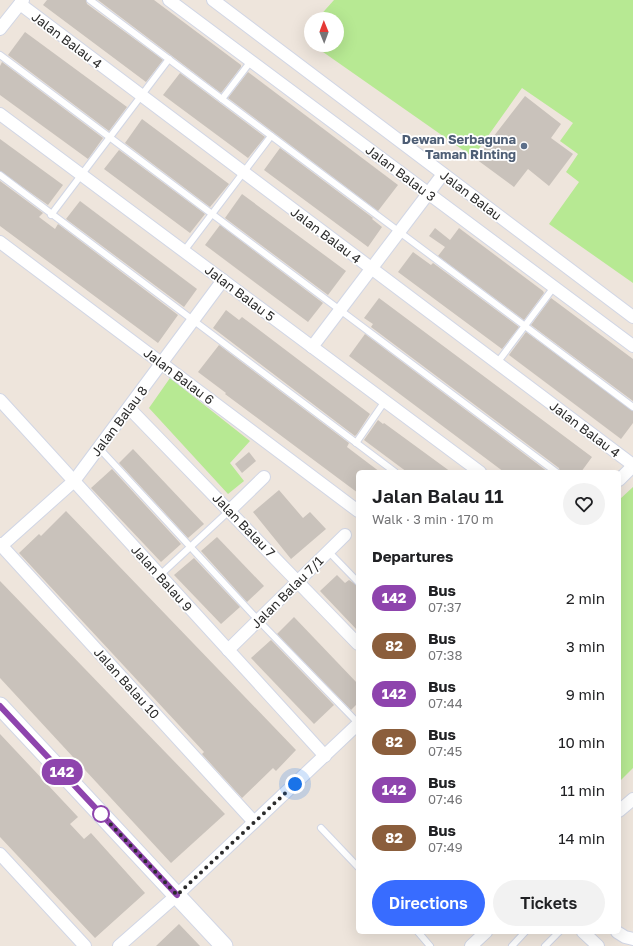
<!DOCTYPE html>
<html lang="en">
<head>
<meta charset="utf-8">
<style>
	:root { --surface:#fff; --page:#f2f2f2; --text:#202124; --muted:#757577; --accent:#386cff }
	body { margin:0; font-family:"Golos Text",sans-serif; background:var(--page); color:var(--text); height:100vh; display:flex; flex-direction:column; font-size:15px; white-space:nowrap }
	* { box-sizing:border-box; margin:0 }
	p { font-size:13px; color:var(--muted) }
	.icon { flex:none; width:22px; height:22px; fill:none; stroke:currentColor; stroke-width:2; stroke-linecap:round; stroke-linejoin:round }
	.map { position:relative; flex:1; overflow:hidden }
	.sheet { position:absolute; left:356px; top:470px; width:265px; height:464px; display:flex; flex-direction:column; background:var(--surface); border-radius:6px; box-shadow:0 4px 16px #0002 }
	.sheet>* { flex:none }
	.badge { padding:0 8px; border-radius:13px; font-size:14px; line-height:26px }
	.needle { width:26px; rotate:359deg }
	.controls { position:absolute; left:304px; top:12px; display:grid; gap:8px }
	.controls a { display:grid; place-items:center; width:40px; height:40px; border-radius:50%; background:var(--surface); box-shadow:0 4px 16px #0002; font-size:20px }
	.you { position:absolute; width:20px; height:20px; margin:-10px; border:3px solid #fff; border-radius:50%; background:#1a73e8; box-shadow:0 0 0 6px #1a73e833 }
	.map>.badge { position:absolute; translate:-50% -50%; box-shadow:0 0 0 2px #fff }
	h2 { padding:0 16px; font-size:15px; line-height:36px }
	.round { display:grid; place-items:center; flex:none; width:42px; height:42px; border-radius:21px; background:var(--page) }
	.head { display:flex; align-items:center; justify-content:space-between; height:68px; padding:0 16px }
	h1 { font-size:19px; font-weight:600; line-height:30px }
	.cta { display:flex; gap:8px; margin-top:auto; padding:8px 16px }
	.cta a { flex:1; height:46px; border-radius:24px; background:var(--accent); color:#fff; font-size:16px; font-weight:600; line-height:46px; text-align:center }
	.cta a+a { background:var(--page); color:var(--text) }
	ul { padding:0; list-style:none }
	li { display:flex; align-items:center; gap:12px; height:48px; padding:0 16px }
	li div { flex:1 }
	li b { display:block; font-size:15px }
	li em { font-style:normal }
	li .badge { min-width:44px; font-weight:700; text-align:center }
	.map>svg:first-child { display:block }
</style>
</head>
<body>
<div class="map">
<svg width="633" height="946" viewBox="0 0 633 946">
	<rect width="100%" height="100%" fill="#eee5dc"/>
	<g fill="#b7e993">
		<path d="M334,0h299v283l-84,-59 30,-42 -13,-10 12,-18 -18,-13 13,-18 -51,-35 -49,69 -160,-112h24v-26h-20z"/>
		<path d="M170,378l80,63 -20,22 14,18 -16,13 -79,-86z"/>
		<path d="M633,487v281l-14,14v-282z"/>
	</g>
	<g fill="#c9c2bb">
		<path d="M47,0h39l1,4 76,56 -17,22 -103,-77z"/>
		<path d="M98,0h56l87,65v2l-20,26z"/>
		<path d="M25,32l102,75 -18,24 -101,-76z"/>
		<path d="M2,62l101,76 -15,21 -88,-64v-29z"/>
		<path d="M248,72l150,113 -20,26 -150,-113z"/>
		<path d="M180,73l85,64 -17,21 -85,-63z"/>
		<path d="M525,96l36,28 -10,14 22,16 -24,32 -21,-17 -14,18 -38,-28z"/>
		<path d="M142,119l87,65 -19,23 -85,-64z"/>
		<path d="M0,139l63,46 -15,20 -48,-34z"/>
		<path d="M280,148l93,70 -1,1 10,8 -14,20 -104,-77z"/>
		<path d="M119,150l86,64 -15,19 -86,-64z"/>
		<path d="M0,181l43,32 -4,4 16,12 3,-5 120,91 -20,28 -158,-117z"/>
		<path d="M242,194l104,77 -18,24 -103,-77z"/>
		<path d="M80,201l117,88 -13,18 -118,-88z"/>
		<path d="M220,225l103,78 -15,19 -103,-77z"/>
		<path d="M435,228l15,12 9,-12 84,63 1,2 -20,27 -86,-64 7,-9 -16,-11z"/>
		<path d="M413,252l18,13 2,-2 86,64 -17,22 -104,-77z"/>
		<path d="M379,298l213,159 -11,15h-21l-1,-4 -188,-141 2,-3 -9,-6z"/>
		<path d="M551,298l82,61v42l-102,-76z"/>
		<path d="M226,310l13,10 3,-3 128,97 -13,20 -2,2 -142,-108z"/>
		<path d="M526,332l107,79v12l-12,16 -112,-84z"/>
		<path d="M365,334l183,138h-44l-155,-116z"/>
		<path d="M219,345l130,98 -2,4 33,25h-22v21l-133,-99 1,-1 -28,-21z"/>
		<path d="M378,420l5,4 1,-1 67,49h-44l-43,-32z"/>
		<path d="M133,449l71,75 -16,14 -69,-75z"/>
		<path d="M249,452l7,9 -14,12 -7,-9z"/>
		<path d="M112,469l69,75 -20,18 -70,-74z"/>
		<path d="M279,490l24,28 7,-6 16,17 -35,30 -38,-47z"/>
		<path d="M66,511l230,239 -20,21 -3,-3 -31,30 -40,-44 2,-2 -185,-199 20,-19 2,2z"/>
		<path d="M217,537l47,49 -17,16 -46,-51z"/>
		<path d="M194,558l46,49 -19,17 -47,-49z"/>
		<path d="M337,575l8,8 4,-3 9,6v45l-38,-40z"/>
		<path d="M0,581l225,233 -54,49 -171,-185z"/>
		<path d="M294,617l64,67v19l-7,7 -74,-76z"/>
		<path d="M271,640l63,65 -20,19 -63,-66z"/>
		<path d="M0,734l78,83 -8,7 14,15 7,-6 54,60 -50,45 -95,-101z"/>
		<path d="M179,924l21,22h-44z"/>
	</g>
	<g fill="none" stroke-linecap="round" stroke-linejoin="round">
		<defs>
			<g id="lane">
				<path d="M90,0l543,407"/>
				<path d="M0,55l556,417"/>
				<path d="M222,99l29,-38"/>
				<path d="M0,175l395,297"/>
				<path d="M51,215l118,-156"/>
				<path d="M184,251l87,-115"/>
				<path d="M497,363l57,-76"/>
				<path d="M356,443l29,-42"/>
				<path d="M99,448l159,172 100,103"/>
				<path d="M328,551l30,31"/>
				<path d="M160,575l69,-64"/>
				<path d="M321,828l37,39"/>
				<path d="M418,932l12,14"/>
				<path d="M512,946l13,-14"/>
				<path d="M545,946l14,-14"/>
			</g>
			<g id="street">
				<path d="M169,0l464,346"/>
				<path d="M213,0l420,317"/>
				<path d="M20,4l613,461"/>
				<path d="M0,29l23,-29"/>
				<path d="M0,114l480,358"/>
				<path d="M0,242l358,269"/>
				<path d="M312,347l131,-173"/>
				<path d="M0,400l325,356"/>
				<path d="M129,408l229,236"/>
				<path d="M619,480l14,-14"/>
				<path d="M229,511l35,-34"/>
				<path d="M0,544l254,278"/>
				<path d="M0,547l74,-66 149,-201"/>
				<path d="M228,650l117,-115"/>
				<path d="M619,811l14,-12"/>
				<path d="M0,854l85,92"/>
				<path d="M583,932l15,14"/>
				<path d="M617,932l8,5 8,2"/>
				<path d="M119,946l58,-51 181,-171"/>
				<path d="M471,946l15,-14"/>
			</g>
			<path id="secondary" d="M0,706l224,240"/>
		</defs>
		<use href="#lane" stroke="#d1d6e5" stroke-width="8"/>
		<use href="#street" stroke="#d1d6e5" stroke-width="14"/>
		<use href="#secondary" stroke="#d1d6e5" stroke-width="19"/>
		<use href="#lane" stroke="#fff" stroke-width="6"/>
		<use href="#street" stroke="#fff" stroke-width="12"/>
		<use href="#secondary" stroke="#fff" stroke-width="17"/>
	</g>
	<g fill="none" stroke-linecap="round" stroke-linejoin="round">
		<defs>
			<path id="line" d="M0,706l177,189"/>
		</defs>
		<use href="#line" stroke="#fff" stroke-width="9"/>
		<use href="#line" stroke="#8e44ad" stroke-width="6"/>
		<path stroke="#2b2b2b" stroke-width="4" stroke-dasharray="0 7.2" d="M101,814l76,81 118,-111"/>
	</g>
	<circle fill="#5c6f8a" stroke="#fff" stroke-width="1.5" cx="524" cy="146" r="4"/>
	<circle fill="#fff" stroke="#8e44ad" stroke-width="2" cx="101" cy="814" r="8"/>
	<g text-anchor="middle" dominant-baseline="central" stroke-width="3.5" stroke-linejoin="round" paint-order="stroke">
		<g font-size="13" fill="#2b2b2b" stroke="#fff">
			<text transform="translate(67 40) rotate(37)">Jalan Balau 4</text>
			<text transform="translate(401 173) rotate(37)">Jalan Balau 3</text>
			<text transform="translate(471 195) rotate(37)">Jalan Balau</text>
			<text transform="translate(326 235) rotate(37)">Jalan Balau 4</text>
			<text transform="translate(240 293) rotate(37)">Jalan Balau 5</text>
			<text transform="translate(179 376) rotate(37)">Jalan Balau 6</text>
			<text transform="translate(119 421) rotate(-53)">Jalan Balau 8</text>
			<text transform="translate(585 429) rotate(37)">Jalan Balau 4</text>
			<text transform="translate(244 525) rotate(46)">Jalan Balau 7</text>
			<text transform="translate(162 578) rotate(48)">Jalan Balau 9</text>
			<text transform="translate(287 592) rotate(-45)">Jalan Balau 7/1</text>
			<text transform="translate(127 683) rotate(48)">Jalan Balau 10</text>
		</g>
		<g font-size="13" font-weight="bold" fill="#4e5e75" stroke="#fff" text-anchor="end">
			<text x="516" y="139">Dewan Serbaguna<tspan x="516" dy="15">Taman RInting</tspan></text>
		</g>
	</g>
</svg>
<div class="controls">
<a><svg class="needle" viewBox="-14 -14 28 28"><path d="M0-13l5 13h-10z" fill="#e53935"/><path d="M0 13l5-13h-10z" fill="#757577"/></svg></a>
</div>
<div class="you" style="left:295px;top:784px"></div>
<b class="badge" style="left:62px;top:772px;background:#8e44ad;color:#fff">142</b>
<section class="sheet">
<div class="head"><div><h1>Jalan Balau 11</h1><p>Walk · 3 min · 170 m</p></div><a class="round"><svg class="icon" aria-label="heart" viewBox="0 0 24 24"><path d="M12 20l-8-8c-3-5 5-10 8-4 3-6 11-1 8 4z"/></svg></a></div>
<h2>Departures</h2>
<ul>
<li><span class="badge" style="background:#8e44ad;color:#fff">142</span><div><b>Bus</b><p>07:37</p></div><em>2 min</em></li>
<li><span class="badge" style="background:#8b5e3c;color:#fff">82</span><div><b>Bus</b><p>07:38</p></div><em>3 min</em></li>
<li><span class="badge" style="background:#8e44ad;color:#fff">142</span><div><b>Bus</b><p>07:44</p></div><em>9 min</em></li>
<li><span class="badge" style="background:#8b5e3c;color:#fff">82</span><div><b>Bus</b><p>07:45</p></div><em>10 min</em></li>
<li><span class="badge" style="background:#8e44ad;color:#fff">142</span><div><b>Bus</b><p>07:46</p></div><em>11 min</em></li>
<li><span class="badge" style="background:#8b5e3c;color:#fff">82</span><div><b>Bus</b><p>07:49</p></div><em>14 min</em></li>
</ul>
<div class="cta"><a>Directions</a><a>Tickets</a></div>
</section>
</div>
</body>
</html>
